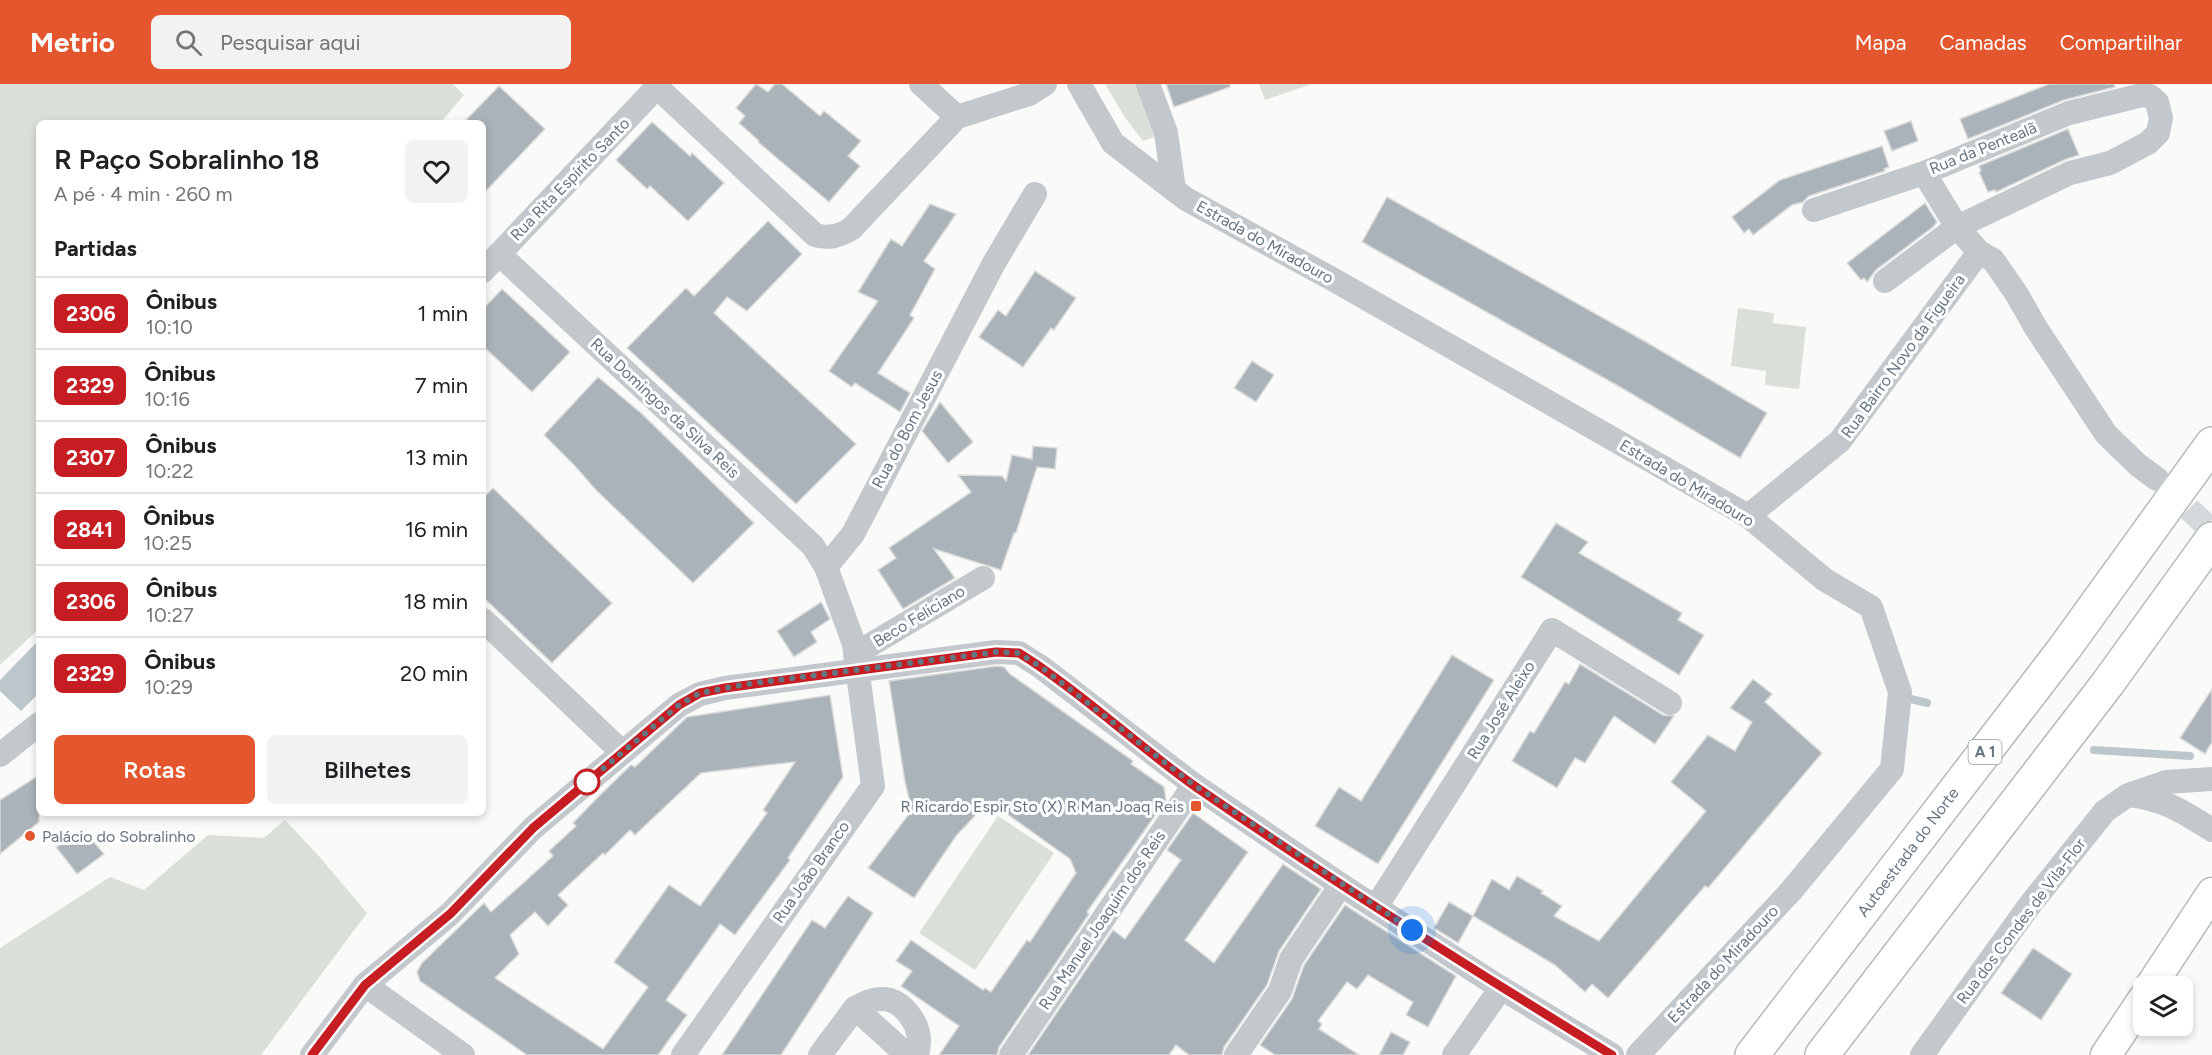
<!DOCTYPE html>
<html lang="pt">
<head>
<meta charset="utf-8">
<style>
	:root { --surface:#fff; --page:#f2f2f2; --text:#202124; --muted:#757577; --line:#e0e0e0; --accent:#e4572e }
	body { margin:0; font-family:Figtree,sans-serif; background:var(--page); color:var(--text); height:100vh; display:flex; flex-direction:column; font-size:22px; white-space:nowrap }
	* { box-sizing:border-box; margin:0 }
	p { font-size:20px; color:var(--muted) }
	.icon { flex:none; width:33px; height:33px; fill:none; stroke:currentColor; stroke-width:2; stroke-linecap:round; stroke-linejoin:round }
	.map { position:relative; flex:1; overflow:hidden }
	.drawer { position:absolute; left:36px; top:36px; width:450px; height:696px; display:flex; flex-direction:column; background:var(--surface); border-radius:9px; box-shadow:0 3px 9px #0003 }
	.drawer>* { flex:none }
	.badge { padding:0 12px; border-radius:9px; font-size:21px; line-height:39px }
	.tools { position:absolute; left:2133px; top:892px; display:grid; gap:12px }
	.tools a { display:grid; place-items:center; width:60px; height:60px; border-radius:9px; background:var(--surface); box-shadow:0 3px 9px #0003; font-size:30px }
	.you { position:absolute; width:30px; height:30px; margin:-15px; border:4px solid #fff; border-radius:50%; background:#1a73e8; box-shadow:0 0 0 9px #1a73e833 }
	.map>.badge { position:absolute; translate:-50% -50%; box-shadow:0 0 0 3px #fff }
	h2 { padding:0 18px; font-size:22px; line-height:54px }
	.round { display:grid; place-items:center; flex:none; width:63px; height:63px; border-radius:9px; background:var(--page) }
	.head { display:flex; align-items:center; justify-content:space-between; height:102px; padding:0 18px }
	h1 { font-size:28px; font-weight:600; line-height:45px }
	.cta { display:flex; gap:12px; margin-top:auto; padding:12px 18px }
	.cta a { flex:1; height:69px; border-radius:9px; background:var(--accent); color:#fff; font-size:24px; font-weight:600; line-height:69px; text-align:center }
	.cta a+a { background:var(--page); color:var(--text) }
	ul { padding:0; list-style:none }
	li { display:flex; align-items:center; gap:18px; height:72px; padding:0 18px; border-top:2px solid var(--line) }
	li div { flex:1 }
	li b { display:block; font-size:22px }
	li em { font-style:normal }
	li .badge { min-width:66px; font-weight:700; text-align:center }
	header { display:flex; align-items:center; gap:36px; box-sizing:border-box; height:84px; padding:0 30px; background:var(--accent); color:#fff }
	header strong { font-size:28px }
	nav { display:flex; gap:33px; margin-inline-start:auto; font-size:21px }
	.search { width:420px; height:54px; background:var(--page); display:flex; align-items:center; gap:15px; box-sizing:border-box; padding:0 21px; border-radius:9px; color:var(--muted); font-size:22px }
	.map>svg:first-child { display:block }
</style>
</head>
<body>
<header>
<strong>Metrio</strong>
<div class="search"><svg class="icon" aria-label="search" viewBox="0 0 24 24"><circle cx="10" cy="10" r="6"/><path d="M15 15l6 6"/></svg>Pesquisar aqui</div>
<nav><a>Mapa</a><a>Camadas</a><a>Compartilhar</a></nav>
</header>
<div class="map">
<svg width="2212" height="971" viewBox="0 0 2212 971">
	<rect width="100%" height="100%" fill="#fafaf8"/>
	<g fill="#dadfd7">
		<path d="M0,0h453l11,11 -24,28h-401v506l-39,36z"/>
		<path d="M1105,0h32l17,53 -11,4 -19,-25z"/>
		<path d="M1259,0h53l-47,16z"/>
		<path d="M1738,224l36,5 -1,10 33,4 -7,62 -34,-4 1,-14 -35,-5z"/>
		<path d="M998,732l56,37 -79,117 -56,-37z"/>
		<path d="M285,736l32,34 50,59 -106,142h-261v-107l110,-71 34,13 64,-55 56,3z"/>
	</g>
	<path fill="#bbc7cb" d="M39,556v53l-18,18 -21,-20v-11z"/>
	<g fill="none" stroke-linecap="round" stroke-linejoin="round">
		<g stroke="#bbc7cb" stroke-width="8">
			<path d="M1911,615l16,4"/>
			<path d="M2094,666l96,6"/>
		</g>
	</g>
	<g fill="#aab3b9" stroke="#dcdcda" stroke-width="1.5" fill-rule="evenodd">
		<path d="M756,0l12,8 7,-8h7l38,32 4,-5 37,30 -13,15 12,10 -31,36 -71,-60 1,-1 -20,-18 6,-7 -9,-8z"/>
		<path d="M1166,0h64v3l-56,20z"/>
		<path d="M2049,0h65l1,3 -51,13 -96,39 -8,-20z"/>
		<path d="M499,2l46,43 -62,65v-71h-20z"/>
		<path d="M1911,37l7,20 -26,10 -8,-20z"/>
		<path d="M652,38l38,34 2,-3 32,30 -36,38 -38,-35 -3,3 -31,-29z"/>
		<path d="M2068,45l11,26 -15,5 -68,32 -1,-2 -7,2 -9,-20 2,-1 -2,-5z"/>
		<path d="M1882,62l7,21 -5,2 1,2 -76,25 -6,6 -11,3 -39,30 -4,-6 -5,4 -12,-16 48,-37z"/>
		<path d="M1387,113l259,145 121,71 -27,45 -120,-71 -258,-145z"/>
		<path d="M1925,119l12,19 -4,5 -57,43 -9,12 -3,-4 -3,2 -14,-17z"/>
		<path d="M930,120l26,10 -32,47 11,8 -25,46 4,3 -36,55 32,20 -10,19 -45,-29 -3,4 -23,-16 49,-70 -20,-9 33,-53 11,7z"/>
		<path d="M768,137l34,33 -55,57 -20,-14 -13,16 142,131 -60,60 -169,-156 59,-60 8,8z"/>
		<path d="M1035,187l41,27 -22,32 -3,-2 -28,39 -44,-30 19,-27 8,6z"/>
		<path d="M502,205l68,63 -38,40 -49,-46v-37z"/>
		<path d="M1252,277l22,14 -18,27 -22,-14z"/>
		<path d="M598,293l43,36 113,110 -61,60 -97,-93 -21,-24 -31,-31z"/>
		<path d="M940,318l33,40 -25,21 -26,-32z"/>
		<path d="M1033,362l24,2 -2,21 -18,-2 -21,66h-2l-13,37 -67,-21 21,29 -52,31 -25,-39 18,-12 -7,-10 82,-56 -13,-17 44,1 4,5 6,-26 20,4z"/>
		<path d="M493,404l119,115 -60,60 -69,-66v-99z"/>
		<path d="M1556,439l32,19 -9,11 103,60 -4,7 26,15 -25,40 -158,-98z"/>
		<path d="M821,518l9,17 -19,13 6,10 -23,15 -17,-26z"/>
		<path d="M1452,571l42,25 -116,184 -63,-38 24,-39 22,14z"/>
		<path d="M1580,580l83,51 11,1 -19,28 -41,-28 -29,47 -10,-5 -18,30 -45,-27 18,-30 4,2 31,-51 4,2z"/>
		<path d="M997,582l7,1 6,7 123,87 -2,3 33,23 2,13 -79,112 2,2 -90,133 -2,8h-58l20,-29 -58,-40 11,-15 -16,-10 15,-21 72,50 2,-2 6,4 36,-52 3,2 46,-69 -6,-14 -81,-58 -33,35 -42,62 -46,-30 44,-58 -7,-28 -16,-101z"/>
		<path d="M1753,595l19,15 -7,8 57,51 -114,135 -3,-2 -97,112 -16,-14 -7,8 -30,-27 -82,-49 19,-37 17,11 8,-14 26,15 -2,2 21,13 -8,10 45,25 107,-130 -35,-29 37,-47 27,16 17,-29 -22,-14z"/>
		<path d="M2212,605v53l-7,12 -25,-16z"/>
		<path d="M830,611l13,82 -55,81 2,2 -55,75 -15,-11 -54,76 21,15 -29,40h-131l-107,-74 -3,-9 5,-9 62,-60 7,9 62,-56 -4,-5 27,-25 -3,-3 25,-26 33,-32 4,2 52,-50zM795,678l-32,48 4,3 -67,93 -31,-21 -55,77 34,25 -45,62 -108,-71 24,-24 -9,-19 25,-23 13,14 20,-21 -10,-10 45,-42 2,2 25,-25 5,5 66,-62z"/>
		<path d="M39,691v47l-39,32v-54z"/>
		<path d="M1193,729l55,39 -63,88 29,23 69,-99 38,25 -42,62 -12,34 -43,62 -2,8h-33l-13,-10 -7,10h-141l85,-125 12,9 56,-79 -14,-10z"/>
		<path d="M84,746l20,24 -27,20 -21,-27z"/>
		<path d="M848,812l25,17 -92,142h-59l90,-135 13,8z"/>
		<path d="M1449,818l24,14 -15,27 -24,-15z"/>
		<path d="M1345,821l111,71 -28,51 -22,-12 7,-13 -45,-27 -11,14 -10,-7 -29,39 4,3 -3,5 40,26h-84l-15,-10 32,-46 12,-34z"/>
		<path d="M2033,864l39,26 -31,46 -40,-27z"/>
		<path d="M1391,948l19,10 -7,13h-24z"/>
	</g>
	<g fill="none" stroke-linecap="round" stroke-linejoin="round">
		<path stroke="#d5d9db" stroke-width="24" stroke-dasharray="24 12" stroke-linecap="butt" d="M2163,400l49,47"/>
		<defs>
			<g id="major">
				<path d="M2150,903l62,-94"/>
				<path d="M2106,971l38,-57"/>
			</g>
			<g id="highway">
				<path d="M1752,971l312,-406 148,-205"/>
				<path d="M1822,971l286,-372 104,-144"/>
			</g>
		</defs>
		<use href="#major" stroke="#b5babe" stroke-width="33"/>
		<use href="#highway" stroke="#b4b9bd" stroke-width="36"/>
		<g stroke="#c3c8cc" stroke-width="24">
			<path d="M660,0l-3,3 158,148c14,4 24,1 36,-6l106,-112 72,-23 16,-10"/>
			<path d="M921,0l36,33"/>
			<path d="M1079,0l34,59 73,56 148,81 414,236 77,64 46,27 29,85 -8,77 -101,122 -153,164"/>
			<path d="M1148,0l18,49 8,56"/>
			<path d="M1814,126l110,-37 145,-60 73,-18 8,1 7,6 4,16 -3,15 -10,10 -38,20 -40,10 -113,54 -72,54"/>
			<path d="M1979,168l14,8 23,33 20,35 70,106 32,31 19,14"/>
			<path d="M499,170l314,292 13,21 28,77 19,142 -190,269"/>
			<path d="M483,187l174,-184 -3,-3"/>
			<path d="M1748,432l92,-75 139,-189 -22,-25 -33,-54"/>
			<path d="M826,483l27,-33 141,-271 41,-69"/>
			<path d="M483,536l139,132"/>
			<path d="M855,570l128,-76"/>
			<path d="M0,671l39,-31"/>
			<path d="M2130,711c36,5 52,16 82,35"/>
			<path d="M1376,823l176,-277 118,73"/>
			<path d="M365,901l98,70"/>
			<path d="M855,924c8,-4 16,-9 26,-9 20,-1 38,23 38,42 0,4 -1,10 -2,14"/>
			<path d="M312,971l53,-70 85,-71 83,-86 146,-123 21,-11 25,-6 271,-36 23,1 22,14 153,118 147,100 160,103 111,67"/>
			<path d="M820,971l35,-47 52,47"/>
			<path d="M1011,971l183,-270"/>
			<path d="M1236,971l44,-64 11,-32 50,-74"/>
			<path d="M1454,971l47,-67"/>
			<path d="M1922,971l107,-149 76,-95 23,-16 38,-13 46,-3"/>
		</g>
		<use href="#major" stroke="#fff" stroke-width="30"/>
		<use href="#highway" stroke="#fff" stroke-width="33"/>
	</g>
	<g fill="none" stroke-linecap="round" stroke-linejoin="round">
		<defs>
			<path id="line" d="M312,971l53,-70 85,-71 83,-86 146,-123 21,-12 25,-5 271,-36 23,1 11,7c58,38 109,87 166,127 136,94 275,182 416,268"/>
		</defs>
		<use href="#line" stroke="#fff" stroke-width="14"/>
		<use href="#line" stroke="#c61d23" stroke-width="9"/>
		<path stroke="#657683" stroke-width="6" stroke-dasharray="0 10.8" d="M587,698l92,-77 21,-12 47,-9 249,-32 23,1 22,14 153,118 218,145"/>
	</g>
	<circle fill="#fff" stroke="#c61d23" stroke-width="3" cx="587" cy="698" r="12"/>
	<g fill="#e4572e" stroke="#fff" stroke-width="2">
		<rect x="1190" y="716" width="12" height="12" rx="3"/>
		<circle cx="30" cy="752" r="6"/>
	</g>
	<g text-anchor="middle" dominant-baseline="central" stroke-width="6" stroke-linejoin="round" paint-order="stroke">
		<rect fill="#fff" stroke="#939fa8" stroke-width="1.5" x="1968.5" y="656" width="33" height="24" rx="4.5"/>
		<g font-size="15" font-weight="bold" fill="#657683">
			<text x="1985" y="668">A 1</text>
		</g>
		<g font-size="16" fill="#657683" stroke="#fff">
			<text transform="translate(1983 64) rotate(-22)">Rua da Pentealã</text>
			<text transform="translate(570 95) rotate(-46)">Rua Rita Espírito Santo</text>
			<text transform="translate(1265 158) rotate(29)">Estrada do Miradouro</text>
			<text transform="translate(1903 272) rotate(-54)">Rua Bairro Novo da Figueira</text>
			<text transform="translate(665 324) rotate(43)">Rua Domingos da Silva Reis</text>
			<text transform="translate(907 345) rotate(-62)">Rua do Bom Jesus</text>
			<text transform="translate(1687 399) rotate(31)">Estrada do Miradouro</text>
			<text transform="translate(919 532) rotate(-31)">Beco Feliciano</text>
			<text transform="translate(1501 626) rotate(-58)">Rua José Aleixo</text>
			<text transform="translate(1908 768) rotate(-53)">Autoestrada do Norte</text>
			<text transform="translate(811 788) rotate(-55)">Rua João Branco</text>
			<text transform="translate(1102 836) rotate(-56)">Rua Manuel Joaquim dos Reis</text>
			<text transform="translate(2021 837) rotate(-53)">Rua dos Condes de Vila-Flor</text>
			<text transform="translate(1723 880) rotate(-47)">Estrada do Miradouro</text>
		</g>
		<g font-size="16" fill="#657683" stroke="#fff" text-anchor="end">
			<text x="1184" y="722">R Ricardo Espir Sto (X) R Man Joaq Reis</text>
			<text x="42" y="752" text-anchor="start">Palácio do Sobralinho</text>
		</g>
	</g>
</svg>
<div class="tools">
<a><svg class="icon" aria-label="layers" viewBox="0 0 24 24"><path d="M12 4l9 5-9 5-9-5zM3 14l9 5 9-5"/></svg></a>
</div>
<div class="you" style="left:1412px;top:846px"></div>
<section class="drawer">
<div class="head"><div><h1>R Paço Sobralinho 18</h1><p>A pé · 4 min · 260 m</p></div><a class="round"><svg class="icon" aria-label="heart" viewBox="0 0 24 24"><path d="M12 20l-8-8c-3-5 5-10 8-4 3-6 11-1 8 4z"/></svg></a></div>
<h2>Partidas</h2>
<ul>
<li><span class="badge" style="background:#c61d23;color:#fff">2306</span><div><b>Ônibus</b><p>10:10</p></div><em>1 min</em></li>
<li><span class="badge" style="background:#c61d23;color:#fff">2329</span><div><b>Ônibus</b><p>10:16</p></div><em>7 min</em></li>
<li><span class="badge" style="background:#c61d23;color:#fff">2307</span><div><b>Ônibus</b><p>10:22</p></div><em>13 min</em></li>
<li><span class="badge" style="background:#c61d23;color:#fff">2841</span><div><b>Ônibus</b><p>10:25</p></div><em>16 min</em></li>
<li><span class="badge" style="background:#c61d23;color:#fff">2306</span><div><b>Ônibus</b><p>10:27</p></div><em>18 min</em></li>
<li><span class="badge" style="background:#c61d23;color:#fff">2329</span><div><b>Ônibus</b><p>10:29</p></div><em>20 min</em></li>
</ul>
<div class="cta"><a>Rotas</a><a>Bilhetes</a></div>
</section>
</div>
</body>
</html>
